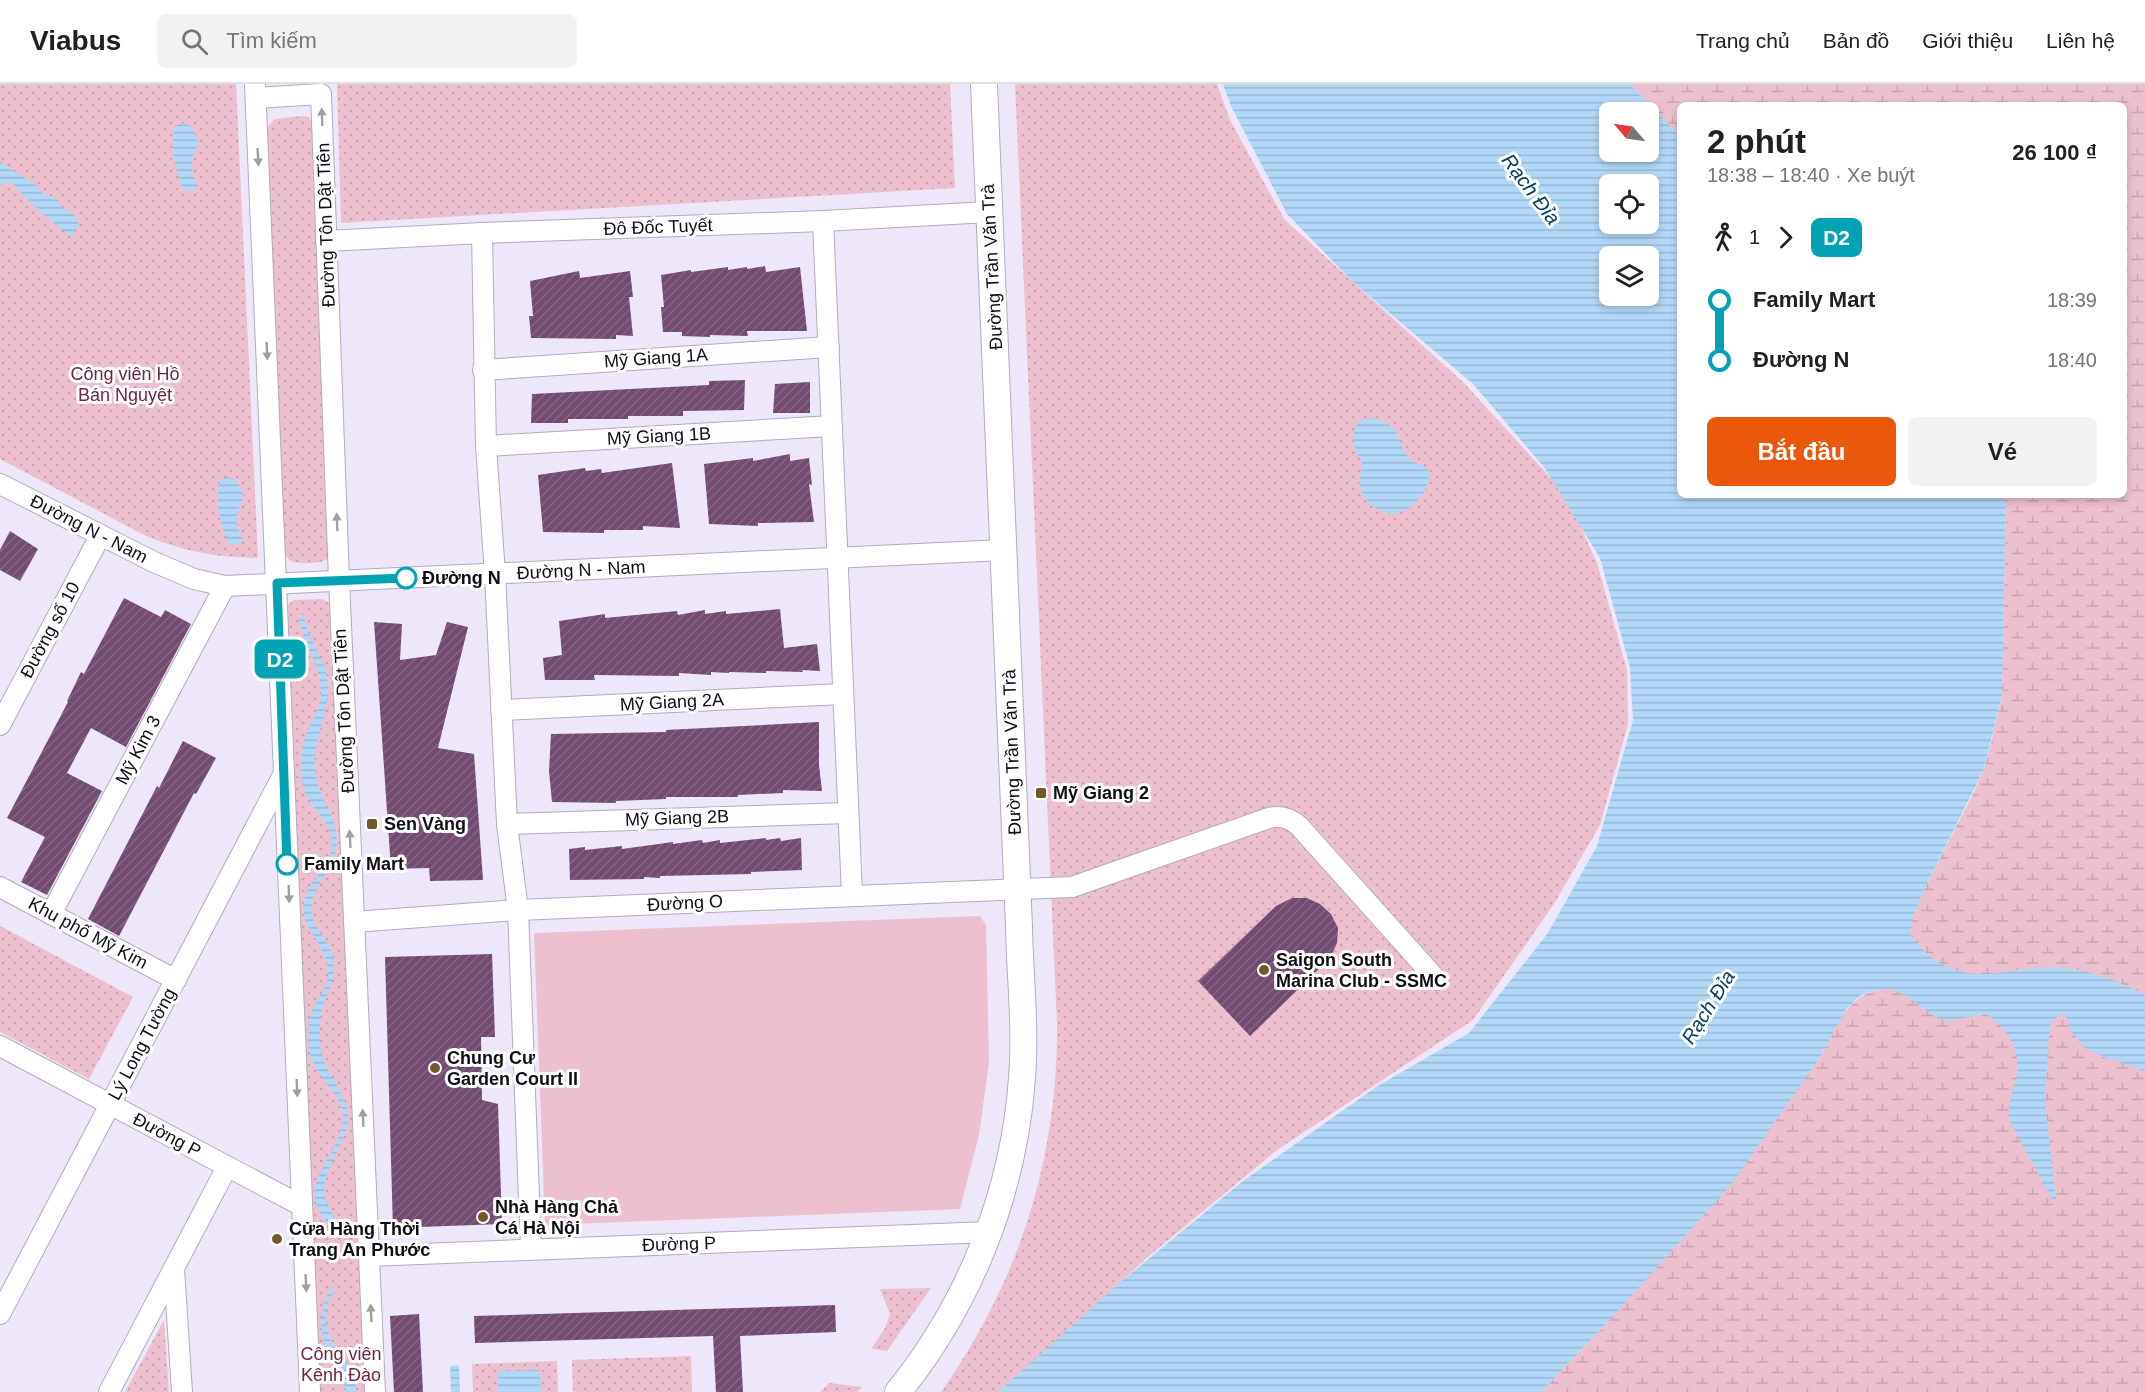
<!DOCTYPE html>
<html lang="vi">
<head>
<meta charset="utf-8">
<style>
	:root { --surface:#fff; --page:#f2f2f2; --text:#202124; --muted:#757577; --line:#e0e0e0; --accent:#ea580c }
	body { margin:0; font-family:Helvetica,sans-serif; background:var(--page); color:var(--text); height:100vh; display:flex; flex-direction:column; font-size:22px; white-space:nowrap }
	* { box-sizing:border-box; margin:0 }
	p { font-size:20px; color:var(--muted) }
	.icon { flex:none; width:33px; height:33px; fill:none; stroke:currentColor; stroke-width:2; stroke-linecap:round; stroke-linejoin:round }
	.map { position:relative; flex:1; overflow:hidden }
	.sheet { position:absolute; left:1677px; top:18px; width:450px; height:396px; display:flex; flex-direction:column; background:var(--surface); border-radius:9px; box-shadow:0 3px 9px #0003 }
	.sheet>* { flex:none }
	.badge { padding:0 12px; border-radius:9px; font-size:21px; line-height:39px }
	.needle { width:39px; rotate:299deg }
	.buttons { position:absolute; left:1599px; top:18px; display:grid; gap:12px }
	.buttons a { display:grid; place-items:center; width:60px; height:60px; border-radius:9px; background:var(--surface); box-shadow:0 3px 9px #0003; font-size:30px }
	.map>.badge { position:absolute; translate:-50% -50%; box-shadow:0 0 0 3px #fff }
	.legs { display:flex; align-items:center; gap:9px; height:66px; padding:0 30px; font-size:20px }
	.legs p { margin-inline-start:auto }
	.summary { display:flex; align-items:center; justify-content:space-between; height:102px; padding:0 30px }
	h1 { font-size:33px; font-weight:700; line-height:45px }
	.button { display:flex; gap:12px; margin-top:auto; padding:12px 30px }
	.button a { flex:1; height:69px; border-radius:9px; background:var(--accent); color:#fff; font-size:24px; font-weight:700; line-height:69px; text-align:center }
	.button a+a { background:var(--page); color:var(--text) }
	ul { padding:0 30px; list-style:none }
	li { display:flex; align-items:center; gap:21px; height:60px; font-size:22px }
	li i { display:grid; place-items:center; width:9px; height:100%; margin:0 8px; background:currentColor }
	li i::after { content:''; width:15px; height:15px; margin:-8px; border:4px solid; border-radius:50%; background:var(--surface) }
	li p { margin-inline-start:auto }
	li:first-child i { background:linear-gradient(#0000 50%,currentColor 0) }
	li:last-child i { background:linear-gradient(currentColor 50%,#0000 0) }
	header { display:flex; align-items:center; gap:36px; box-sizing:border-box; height:84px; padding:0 30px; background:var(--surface); border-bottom:2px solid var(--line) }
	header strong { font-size:28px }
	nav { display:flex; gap:33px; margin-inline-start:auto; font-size:21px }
	.search { width:420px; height:54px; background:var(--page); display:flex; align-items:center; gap:15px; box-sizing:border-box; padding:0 21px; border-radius:9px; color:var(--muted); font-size:22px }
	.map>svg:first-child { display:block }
</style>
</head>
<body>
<header>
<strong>Viabus</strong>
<div class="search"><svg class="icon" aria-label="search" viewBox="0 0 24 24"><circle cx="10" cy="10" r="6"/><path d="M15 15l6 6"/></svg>Tìm kiếm</div>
<nav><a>Trang chủ</a><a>Bản đồ</a><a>Giới thiệu</a><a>Liên hệ</a></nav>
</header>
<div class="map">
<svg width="2145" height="1308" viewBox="0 0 2145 1308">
	<defs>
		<pattern id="wetland-marsh" width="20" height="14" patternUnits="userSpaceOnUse" patternTransform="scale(1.5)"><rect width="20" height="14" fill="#edc0cf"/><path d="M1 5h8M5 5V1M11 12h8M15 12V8" fill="none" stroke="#caa4b1"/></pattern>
		<pattern id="park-dots" width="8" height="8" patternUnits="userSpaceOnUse" patternTransform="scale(1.5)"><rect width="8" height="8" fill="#edc0cf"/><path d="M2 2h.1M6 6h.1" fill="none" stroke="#caa4b1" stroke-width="1.8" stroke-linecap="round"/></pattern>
		<pattern id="water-rules" width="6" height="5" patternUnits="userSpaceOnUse" patternTransform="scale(1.5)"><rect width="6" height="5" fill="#b2d8f8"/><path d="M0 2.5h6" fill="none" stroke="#98b8d4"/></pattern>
		<pattern id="building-hatch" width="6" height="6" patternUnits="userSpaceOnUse" patternTransform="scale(1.5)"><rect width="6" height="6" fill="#724b70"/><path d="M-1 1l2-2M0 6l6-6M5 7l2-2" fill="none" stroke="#836682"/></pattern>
	</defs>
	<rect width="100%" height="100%" fill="#ede7f9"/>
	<path fill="#edc0cf" d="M980,832l6,9 3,137 -10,73 -19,74 -415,16 -11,-292z"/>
	<path fill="url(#wetland-marsh)" d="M1630,0h515v1308h-604l65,-68 213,-265c15,-27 27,-65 61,-69l29,-57 4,-16 12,-29 48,-94 11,-25 7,-26 11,-48 4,-200h118v-390h-444v31z"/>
	<g fill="url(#park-dots)">
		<path d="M0,0h236l22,474c-40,0 -75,-7 -112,-22l-146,-77z"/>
		<path d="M337,0h613l5,104 -614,35z"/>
		<path d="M1015,0h202l13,36 54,99 181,165 102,112 30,67 30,107 1,54 -28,101 -46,79 -81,116 -196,130 -128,106 -148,136h-60c78,-111 117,-232 116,-368z"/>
		<path d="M302,32l6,1 8,8 14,433c-10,6 -31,7 -41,2l-6,-9 -17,-418 1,-6 8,-8z"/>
		<path d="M322,515l9,5 36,788h-49l-31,-787 7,-5z"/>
		<path d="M0,842l133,71 -44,82 -89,-47z"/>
		<path d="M931,1204l-44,63 -16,-2 14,-21 5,-14 -10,-25z"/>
		<path d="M164,1236l5,72h-44z"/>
		<path d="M691,1272l1,36h-119l-1,-32z"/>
		<path d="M557,1277l1,31h-85l-1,-28z"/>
		<path d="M829,1299l33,4 -5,5h-37z"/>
	</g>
	<g fill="url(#water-rules)" fill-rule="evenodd">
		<path d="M1223,0h407l50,52v359h326l-4,200 -18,74 -59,119 -12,29 -3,16c8,14 18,23 32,31 38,22 79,-1 121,4 30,3 56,13 82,27v76l-41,-14 -19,-9 -14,-17 -3,-12 -6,-5 -10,7 -3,13 -4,66 11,102 -4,-3 -43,-79c-2,-17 5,-30 8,-46 3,-26 -10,-46 -31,-60l-38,7 -9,-2 -36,-25 -12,-5 -15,1 -15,5 -15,14 -27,50 -89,127 -124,138 -65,68h-543l119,-107 126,-104 133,-94 93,-54 79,-100 49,-87 36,-126 -3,-53 -30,-109 -56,-91 -71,-83 -121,-103 -65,-67 -56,-108zM1610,28h38v40h-38zM1610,100h38v40h-38zM1610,172h38v40h-38z"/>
		<path d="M182,39l8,2c13,21 6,17 2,37 -2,7 3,17 6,24l-5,4h-10c-7,-21 -14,-41 -8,-64z"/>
		<path d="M0,78l36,23 6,8 13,5 8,10 10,5 6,11 -7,12c-23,-14 -43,-34 -61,-54l-11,3z"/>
		<path d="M1369,334c35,7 24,17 39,39 5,8 15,6 19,12 10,13 -21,61 -51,39 -8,-5 -13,-12 -16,-22 -2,-8 2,-14 2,-22 0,-5 -4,-8 -6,-13 -5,-10 -3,-20 3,-30z"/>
		<path d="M227,393l8,2c14,21 6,16 2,37 -2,7 3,17 6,24l-5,4h-10c-7,-22 -14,-41 -8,-64z"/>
		<path d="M304,531c3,27 24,43 24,72 1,30 -19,59 -12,90 4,22 21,41 21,64 0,25 -22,40 -25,63 -4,24 20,36 22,58 2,18 -8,32 -12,48 -3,11 -3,21 -2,32 1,30 26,46 28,75 0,12 -4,21 -9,30 -23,46 -17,46 5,88l-4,4c-8,-11 -21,-25 -25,-38 -6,-28 31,-57 28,-86 -3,-26 -32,-40 -34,-68 -1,-11 -1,-25 3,-36 6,-14 18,-26 16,-42 -2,-25 -28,-40 -24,-67 4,-22 26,-34 28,-56 2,-23 -24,-39 -29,-60 -5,-20 -2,-40 6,-58 5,-11 12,-22 12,-34 1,-28 -19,-51 -22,-78z"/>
		<path d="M332,1203l2,5c-11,15 -10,38 0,54 5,6 11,12 15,19 4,8 6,18 8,27h-11c-4,-17 -10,-24 -17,-38 -11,-21 -10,-49 3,-67z"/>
		<path d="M459,1281l1,27h-9l-1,-26z"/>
		<path d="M540,1286l1,22h-43v-21z"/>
	</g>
	<g fill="url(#building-hatch)">
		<path d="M765,182l1,6 34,-5 7,64h-60l1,5 -38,-1v2l-28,-1v-4h-19l-2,-25h3l-3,-32 30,-5v2l37,-5v3l19,-3v2z"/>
		<path d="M579,187l1,7 50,-7 3,26h-4l4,39 -17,-1v4l-85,-1 -2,-22h4l-3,-35z"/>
		<path d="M745,296l-1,30 -61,1v5h-55v3h-60v4h-37l1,-29 177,-9v-4z"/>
		<path d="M810,298v31h-37l2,-29z"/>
		<path d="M790,370v7l19,-3 3,27 -3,-1 5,38 -56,1v3l-49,-2 -5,-60 49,-6v3z"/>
		<path d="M672,379l8,65 -37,-2v4h-39v3l-61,-1 -5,-57 47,-7 1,3 15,-2 1,4z"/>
		<path d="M10,447l28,18 -18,32 -20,-11v-20z"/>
		<path d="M124,514l37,19 4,-7 26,14 -65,123 -35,-19 -24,45 35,18 -55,104 -26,-13 24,-45 -38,-19 61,-116 -1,-1 14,-29 3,2z"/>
		<path d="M780,525l4,39 33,-4 3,27 -18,-1 1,2 -37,-1v2l-37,-1v1l-18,-1v3l-32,-2v3l-85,-1 1,5h-50l-2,-22 19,-3 -3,-34 46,-7v4l72,-7 1,4 27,-5v4l21,-3v3z"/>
		<path d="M374,538l28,2 -2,36 36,-5 11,-33 21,5 -30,121 36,6 9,126 -53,1 -1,-13 -38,1z"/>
		<path d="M819,638v43l3,26 -39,-1v3l-45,2v2h-72v2l-50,2v2l-64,-1 -3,-31 2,-37 115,-2v-2z"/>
		<path d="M183,657l33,17 -20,36 -2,-1 -75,143 -31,-17 69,-133 2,2z"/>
		<path d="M766,754v2l14,-2 1,3 20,-3 1,32 -51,2v2l-91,2v2l-16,-1v2l-74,1 -1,-31 16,-2v3l37,-4v3l51,-7v2l29,-4 1,3 17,-3v3z"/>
		<path d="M1292,814h15l13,6 11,10 7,14 -1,15 -7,15 -80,78 -52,-55 78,-75z"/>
		<path d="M492,870l3,83h-14l1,63 16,4 4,120 -109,4 -8,-271z"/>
		<path d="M835,1221l1,27 -96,4 3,56h-27l-3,-56 -238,7 -1,-27z"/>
		<path d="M419,1230l4,78h-29l-4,-76z"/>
	</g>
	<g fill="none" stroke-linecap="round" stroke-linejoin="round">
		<defs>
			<g id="minor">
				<path d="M255,0l55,1308"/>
				<path d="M256,14l65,-4 18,486 36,812"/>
				<path d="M823,137l29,674"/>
				<path d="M482,149l4,213 9,128 12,250 11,86 13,339"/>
				<path d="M326,157l156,-8 341,-12 166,-9"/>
				<path d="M483,286l346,-23"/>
				<path d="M486,362l346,-20"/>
				<path d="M0,400l154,78 40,17 31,7 779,-36"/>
				<path d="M501,626l342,-16"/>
				<path d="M0,641l100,-189"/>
				<path d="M507,740l341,-11"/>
				<path d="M0,803l176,93"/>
				<path d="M51,830l174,-328"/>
				<path d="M354,838l164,-12 554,-23 197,-69c12,-3 21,0 30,8l138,154"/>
				<path d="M0,962l302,160"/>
				<path d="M369,1172l621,-24"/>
				<path d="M174,1185l8,123"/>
				<path d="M0,1230l282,-537"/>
				<path d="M109,1308l118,-225"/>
			</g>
			<path id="major" d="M898,1308c72,-89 116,-200 124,-314 4,-50 -2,-101 -3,-151l-35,-843"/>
		</defs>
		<use href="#minor" stroke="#b1abbd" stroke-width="22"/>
		<use href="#major" stroke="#b1abbd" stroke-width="28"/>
		<use href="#minor" stroke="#fff" stroke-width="20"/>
		<use href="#major" stroke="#fff" stroke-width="26"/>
	</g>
	<defs><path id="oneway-solid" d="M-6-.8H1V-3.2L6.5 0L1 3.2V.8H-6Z" transform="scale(1.5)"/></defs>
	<g fill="#9f9ea1">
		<use href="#oneway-solid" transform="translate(322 33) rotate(-92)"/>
		<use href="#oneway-solid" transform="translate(258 73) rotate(87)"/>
		<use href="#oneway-solid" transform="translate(267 267) rotate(87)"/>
		<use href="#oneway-solid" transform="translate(337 438) rotate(-92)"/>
		<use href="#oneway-solid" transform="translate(350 755) rotate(-93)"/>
		<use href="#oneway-solid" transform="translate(289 810) rotate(88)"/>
		<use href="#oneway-solid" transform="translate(297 1004) rotate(88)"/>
		<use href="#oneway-solid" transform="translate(363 1034) rotate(-93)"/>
		<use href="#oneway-solid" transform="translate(306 1199) rotate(87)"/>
		<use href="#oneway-solid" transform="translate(371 1229) rotate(-93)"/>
	</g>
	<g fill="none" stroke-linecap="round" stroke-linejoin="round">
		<defs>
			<path id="line-1" d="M287,780l-10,-281 129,-5"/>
		</defs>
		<use href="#line-1" stroke="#fff" stroke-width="14"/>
		<use href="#line-1" stroke="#00a3b4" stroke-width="9"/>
	</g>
	<g fill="#fff" stroke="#00a3b4" stroke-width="3">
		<circle cx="406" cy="494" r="10"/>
		<circle cx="287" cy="780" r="10"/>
	</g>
	<g fill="#715729" stroke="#fff" stroke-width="2">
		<rect x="1035" y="703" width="12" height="12" rx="3"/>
		<rect x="366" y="734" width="12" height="12" rx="3"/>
		<circle cx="1264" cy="886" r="6"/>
		<circle cx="435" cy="984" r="6"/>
		<circle cx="483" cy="1133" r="6"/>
		<circle cx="277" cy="1155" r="6"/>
	</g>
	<g text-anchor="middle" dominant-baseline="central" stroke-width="6" stroke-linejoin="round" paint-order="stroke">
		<g font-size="18" fill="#0f0d13" stroke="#fff">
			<text transform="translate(326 141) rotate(-92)">Đường Tôn Dật Tiên</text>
			<text transform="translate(658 143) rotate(-2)">Đô Đốc Tuyết</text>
			<text transform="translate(992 183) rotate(-93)">Đường Trần Văn Trà</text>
			<text transform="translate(656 274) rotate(-4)">Mỹ Giang 1A</text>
			<text transform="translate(659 352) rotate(-3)">Mỹ Giang 1B</text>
			<text transform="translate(89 445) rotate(27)">Đường N - Nam</text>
			<text transform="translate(581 486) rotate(-3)">Đường N - Nam</text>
			<text transform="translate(50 546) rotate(-62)">Đường số 10</text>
			<text transform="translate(672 618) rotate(-3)">Mỹ Giang 2A</text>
			<text transform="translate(344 627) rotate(-93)">Đường Tôn Dật Tiên</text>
			<text transform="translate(138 666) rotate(-62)">Mỹ Kim 3</text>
			<text transform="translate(1012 668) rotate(-92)">Đường Trần Văn Trà</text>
			<text transform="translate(677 734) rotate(-2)">Mỹ Giang 2B</text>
			<text transform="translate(685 819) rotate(-3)">Đường O</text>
			<text transform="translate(88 849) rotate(28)">Khu phố Mỹ Kim</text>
			<text transform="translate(142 960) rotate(-62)">Lý Long Tường</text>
			<text transform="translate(167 1051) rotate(28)">Đường P</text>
			<text transform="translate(679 1160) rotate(-2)">Đường P</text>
		</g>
		<g font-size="18" fill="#6c2544" stroke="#fff">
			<text x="125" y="290">Công viên Hồ<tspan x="125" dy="21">Bán Nguyệt</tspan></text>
			<text x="341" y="1270">Công viên<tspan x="341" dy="21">Kênh Đào</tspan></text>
		</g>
		<g font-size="18" font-weight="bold" fill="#0f0d13" stroke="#fff" text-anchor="start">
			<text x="422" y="494">Đường N</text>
			<text x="304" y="780">Family Mart</text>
		</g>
		<g font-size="18" font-weight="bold" fill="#0f0d13" stroke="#fff" text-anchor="start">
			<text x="1053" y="709">Mỹ Giang 2</text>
			<text x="384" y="740">Sen Vàng</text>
			<text x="1276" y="876">Saigon South<tspan x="1276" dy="21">Marina Club - SSMC</tspan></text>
			<text x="447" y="974">Chung Cư<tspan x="447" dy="21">Garden Court II</tspan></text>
			<text x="495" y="1123">Nhà Hàng Chả<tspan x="495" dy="21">Cá Hà Nội</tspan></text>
			<text x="289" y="1145">Cửa Hàng Thời<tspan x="289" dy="21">Trang An Phước</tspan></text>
		</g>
		<g font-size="20" font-style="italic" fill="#074065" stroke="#fff">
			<text transform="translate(1531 105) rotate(53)">Rạch Đỉa</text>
			<text transform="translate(1708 923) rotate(-58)">Rạch Đỉa</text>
		</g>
	</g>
</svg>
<div class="buttons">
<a><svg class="needle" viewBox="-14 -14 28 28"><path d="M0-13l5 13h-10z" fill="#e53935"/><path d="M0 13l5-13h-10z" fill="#757577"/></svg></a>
<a><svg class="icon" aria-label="locate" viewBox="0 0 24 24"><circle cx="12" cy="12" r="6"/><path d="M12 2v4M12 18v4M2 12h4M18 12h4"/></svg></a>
<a><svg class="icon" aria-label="layers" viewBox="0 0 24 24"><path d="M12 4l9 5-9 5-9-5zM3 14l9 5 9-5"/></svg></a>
</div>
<b class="badge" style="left:280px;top:575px;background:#00a3b4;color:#fff">D2</b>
<section class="sheet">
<div class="summary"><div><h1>2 phút</h1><p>18:38 – 18:40 · Xe buýt</p></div><b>26 100 ₫</b></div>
<div class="legs"><svg class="icon" aria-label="walk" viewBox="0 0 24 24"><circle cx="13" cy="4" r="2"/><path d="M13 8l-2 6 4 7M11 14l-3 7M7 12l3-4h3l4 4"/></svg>1<svg class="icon" aria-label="forward" viewBox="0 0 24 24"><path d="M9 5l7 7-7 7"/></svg><b class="badge" style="background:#00a3b4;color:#fff">D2</b></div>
<ul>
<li><i style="color:#00a3b4"></i><b>Family Mart</b><p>18:39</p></li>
<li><i style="color:#00a3b4"></i><b>Đường N</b><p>18:40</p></li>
</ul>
<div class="button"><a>Bắt đầu</a><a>Vé</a></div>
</section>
</div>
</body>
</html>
